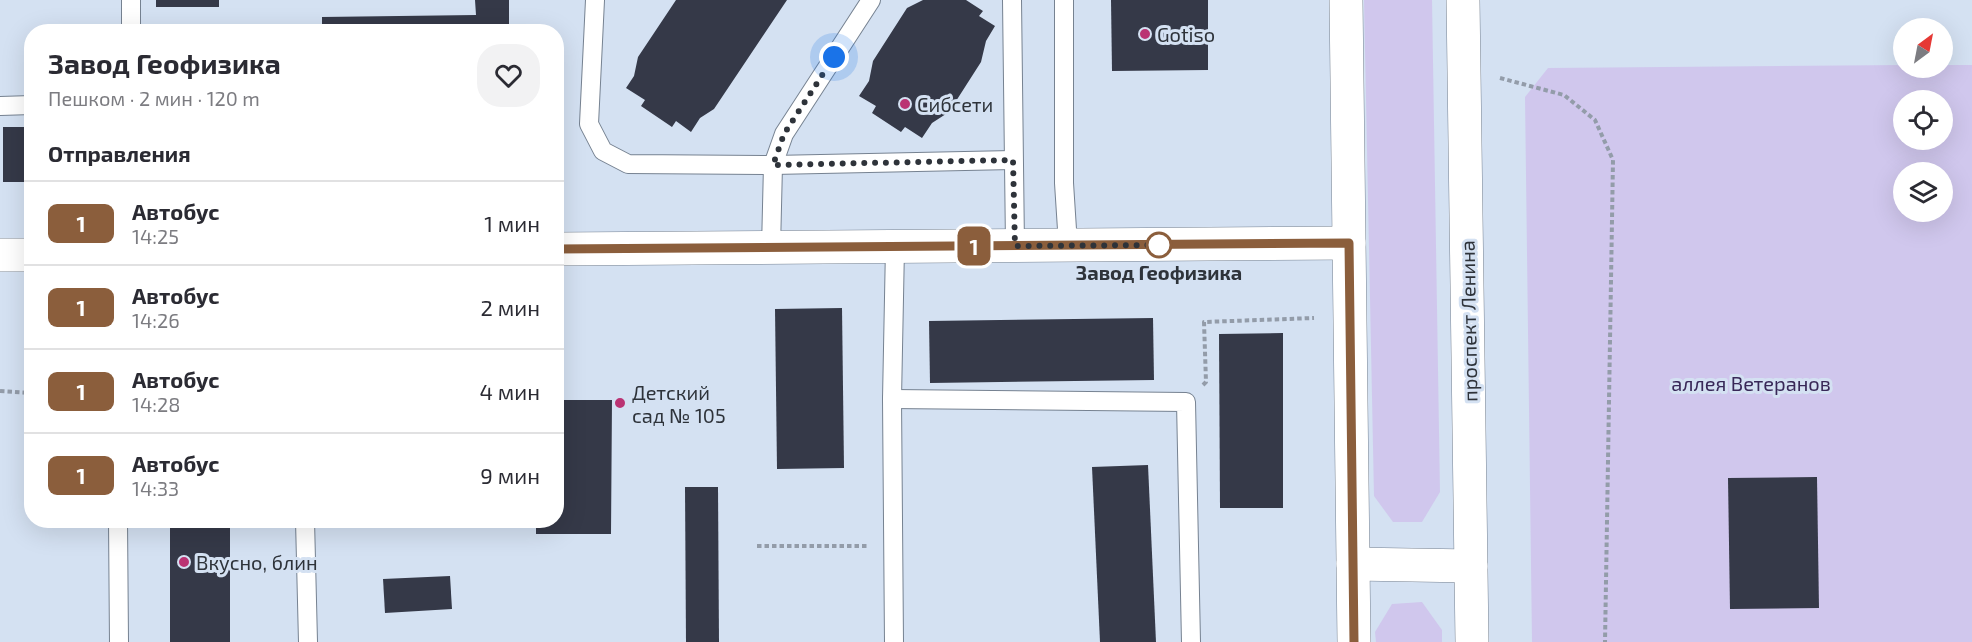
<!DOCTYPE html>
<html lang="ru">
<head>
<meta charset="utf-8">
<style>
	:root { --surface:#fff; --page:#f2f2f3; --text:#2b2b33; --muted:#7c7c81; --line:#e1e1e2 }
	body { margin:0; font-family:"Exo 2",sans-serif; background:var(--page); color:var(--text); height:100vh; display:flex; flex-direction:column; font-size:22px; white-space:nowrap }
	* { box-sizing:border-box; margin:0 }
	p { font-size:20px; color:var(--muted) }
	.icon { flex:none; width:33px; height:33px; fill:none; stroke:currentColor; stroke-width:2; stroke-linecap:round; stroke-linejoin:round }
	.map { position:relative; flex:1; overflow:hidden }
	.side { position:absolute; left:24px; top:24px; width:540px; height:504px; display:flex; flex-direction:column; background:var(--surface); border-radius:24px; box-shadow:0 6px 24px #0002 }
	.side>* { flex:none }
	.badge { padding:0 12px; border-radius:9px; font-size:21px; line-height:39px }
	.needle { width:39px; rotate:32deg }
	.controls { position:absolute; left:1893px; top:18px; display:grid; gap:12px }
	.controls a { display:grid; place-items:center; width:60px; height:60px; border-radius:50%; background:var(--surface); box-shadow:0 6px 24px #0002; font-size:30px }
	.you { position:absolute; width:30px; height:30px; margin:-15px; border:4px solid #fff; border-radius:50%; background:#1a73e8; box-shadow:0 0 0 9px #1a73e833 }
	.map>.badge { position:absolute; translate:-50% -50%; box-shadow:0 0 0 3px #fff }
	h2 { padding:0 24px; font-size:22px; line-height:54px }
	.round { display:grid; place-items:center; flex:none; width:63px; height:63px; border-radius:24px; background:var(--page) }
	.overview { display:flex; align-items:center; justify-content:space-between; height:102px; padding:0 24px }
	h1 { font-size:28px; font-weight:700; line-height:45px }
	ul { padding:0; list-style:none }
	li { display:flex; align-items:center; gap:18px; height:84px; padding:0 24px; border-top:2px solid var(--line) }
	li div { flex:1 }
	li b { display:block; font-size:22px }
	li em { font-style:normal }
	li .badge { min-width:66px; font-weight:700; text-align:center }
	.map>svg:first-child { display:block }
</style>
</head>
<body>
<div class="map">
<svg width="1972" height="642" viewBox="0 0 1972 642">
	<rect width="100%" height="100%" fill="#d4e1f2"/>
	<g fill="#d0c7ed" fill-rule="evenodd">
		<path d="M1364,0h68l8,492 -18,30h-29l-19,-26z"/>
		<path d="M1903,65l1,3h38l1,-3h29v577h-440l-7,-545 23,-29zM1904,100h38v40h-38zM1904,172h38v40h-38z"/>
		<path d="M1422,602l20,28v12h-66l-1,-10 17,-28z"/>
	</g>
	<g fill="#353948">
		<rect x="156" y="0" width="63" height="7"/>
		<path d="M475,0h34v32h-187v-15l154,-2z"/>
		<path d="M676,0h111l-73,109 -14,9 -9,14 -15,-11 -4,6 -31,-21 4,-6 -19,-12 8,-12 4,-19z"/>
		<path d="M923,0h43l17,11 -4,5 16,10 -9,15 -5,21 -32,50 -17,11 -10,15 -17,-11 -4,5 -29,-19 4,-7 -17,-10 10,-15 4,-20 34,-53z"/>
		<path d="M1111,0h97v70l-96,1z"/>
		<rect x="3" y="127" width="29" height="55"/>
		<path d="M842,308l2,160 -67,1 -2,-160z"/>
		<path d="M1153,318l1,62 -224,3 -1,-62z"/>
		<path d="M1283,333v175h-63l-1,-174z"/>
		<path d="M556,400h56l-1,134h-75v-14h20z"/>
		<path d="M1148,465l8,177h-56l-8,-175z"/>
		<path d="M1817,477l2,131 -89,1 -2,-131z"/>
		<path d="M685,487h33l1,155h-33z"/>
		<rect x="170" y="520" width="60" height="122"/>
		<path d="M450,576l2,33 -67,4 -2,-34z"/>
	</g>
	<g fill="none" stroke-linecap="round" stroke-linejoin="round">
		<defs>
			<g id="service">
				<path d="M595,0l-6,124 14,27 25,13 145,1 240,-5"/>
				<path d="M1012,0l3,246"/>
				<path d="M1064,0v183l4,62"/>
				<path d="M131,32v-32"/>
				<path d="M0,106l32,-1"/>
				<path d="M771,248l2,-83 11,-31 87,-134"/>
				<path d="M892,399l294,3 5,240"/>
				<path d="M118,520l1,122"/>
				<path d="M305,520l3,122"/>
				<path d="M894,642l-2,-243 3,-152"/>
			</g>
			<g id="tertiary">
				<path d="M556,249l793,-6"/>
				<path d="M0,255h32"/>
			</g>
			<g id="primary">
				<path d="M1346,0l8,642"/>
				<path d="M1463,0l9,642"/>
				<path d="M1353,564l118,2"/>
			</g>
		</defs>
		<use href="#service" stroke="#768291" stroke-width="20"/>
		<use href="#tertiary" stroke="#768291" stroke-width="34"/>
		<use href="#primary" stroke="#768291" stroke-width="34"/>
		<g stroke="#939ca9" stroke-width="4" stroke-dasharray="4.5 3" stroke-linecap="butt">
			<path d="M1500,78l64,17 31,25 18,40 -8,482"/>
			<path d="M1203,385l3,-3 -2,-60 110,-4"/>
			<path d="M0,391l32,2"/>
			<path d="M757,546h112"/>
		</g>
		<use href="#service" stroke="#fff" stroke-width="18"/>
		<use href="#tertiary" stroke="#fff" stroke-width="33"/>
		<use href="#primary" stroke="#fff" stroke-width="33"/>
	</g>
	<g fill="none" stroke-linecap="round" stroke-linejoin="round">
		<defs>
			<path id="line" d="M556,249l793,-6 5,399"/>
		</defs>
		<use href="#line" stroke="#fff" stroke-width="14"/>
		<use href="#line" stroke="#8b5e3c" stroke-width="9"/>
		<path stroke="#2e333a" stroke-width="6" stroke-dasharray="0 10.8" d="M834,57l-50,77 -11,31 240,-5 2,86 149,-1h-5"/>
	</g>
	<g fill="#ba3373" stroke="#d4e1f2" stroke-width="2">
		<circle cx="1145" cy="34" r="6"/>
		<circle cx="905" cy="104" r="6"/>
		<circle cx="620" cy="403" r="6"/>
		<circle cx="184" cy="562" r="6"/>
	</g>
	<circle fill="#fff" stroke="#8b5e3c" stroke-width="3" cx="1159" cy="245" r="12"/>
	<g text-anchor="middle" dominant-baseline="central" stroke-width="6" stroke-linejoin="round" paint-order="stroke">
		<g font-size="20" fill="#2e333a" stroke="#d4e1f2" text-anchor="start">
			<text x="1157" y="34">Gotiso</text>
			<text x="917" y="104">Сибсети</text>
			<text x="632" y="392">Детский<tspan x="632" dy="23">сад № 105</tspan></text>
			<text x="196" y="562">Вкусно, блин</text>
		</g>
		<g font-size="20" font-weight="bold" fill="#2e333a" stroke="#d4e1f2">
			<text x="1159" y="272">Завод Геофизика</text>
		</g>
		<g font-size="20" fill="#2e333a" stroke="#d4e1f2">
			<text transform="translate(1468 321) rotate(-91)">проспект Ленина</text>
		</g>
		<g font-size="20" fill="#382858" stroke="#d4e1f2">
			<text x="1751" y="383">аллея Ветеранов</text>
		</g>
	</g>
</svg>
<div class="controls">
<a><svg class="needle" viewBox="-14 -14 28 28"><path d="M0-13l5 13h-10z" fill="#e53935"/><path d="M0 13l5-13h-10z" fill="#7c7c81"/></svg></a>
<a><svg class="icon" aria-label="locate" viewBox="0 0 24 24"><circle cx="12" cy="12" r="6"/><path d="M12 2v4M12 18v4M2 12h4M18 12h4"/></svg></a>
<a><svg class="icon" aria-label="layers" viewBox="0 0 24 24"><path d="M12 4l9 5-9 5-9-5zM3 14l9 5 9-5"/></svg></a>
</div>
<div class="you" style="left:834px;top:57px"></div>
<b class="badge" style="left:974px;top:246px;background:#8b5e3c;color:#fff">1</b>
<section class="side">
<div class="overview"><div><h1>Завод Геофизика</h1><p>Пешком · 2 мин · 120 m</p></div><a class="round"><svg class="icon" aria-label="heart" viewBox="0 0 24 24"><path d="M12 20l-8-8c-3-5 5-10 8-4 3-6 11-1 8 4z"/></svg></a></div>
<h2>Отправления</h2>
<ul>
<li><span class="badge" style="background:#8b5e3c;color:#fff">1</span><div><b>Автобус</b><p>14:25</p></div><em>1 мин</em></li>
<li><span class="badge" style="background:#8b5e3c;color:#fff">1</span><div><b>Автобус</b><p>14:26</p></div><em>2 мин</em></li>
<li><span class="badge" style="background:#8b5e3c;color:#fff">1</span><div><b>Автобус</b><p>14:28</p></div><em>4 мин</em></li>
<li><span class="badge" style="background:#8b5e3c;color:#fff">1</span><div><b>Автобус</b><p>14:33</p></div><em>9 мин</em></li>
</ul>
</section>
</div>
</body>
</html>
